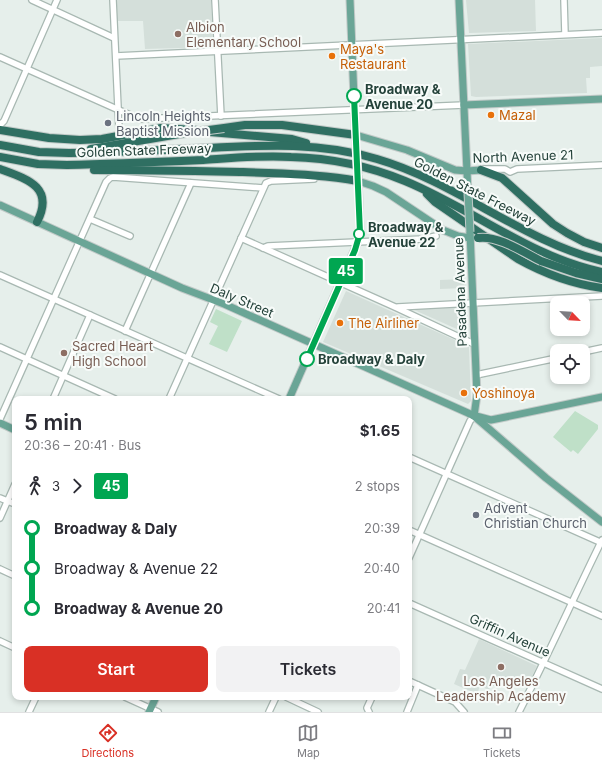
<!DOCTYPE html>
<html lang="en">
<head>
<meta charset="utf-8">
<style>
	:root { --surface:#fff; --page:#f2f2f3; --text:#2b2b33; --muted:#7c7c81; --line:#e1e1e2; --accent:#d93025 }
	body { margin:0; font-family:Inter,sans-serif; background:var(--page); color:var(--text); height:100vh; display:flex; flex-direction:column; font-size:15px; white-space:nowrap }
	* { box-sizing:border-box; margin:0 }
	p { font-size:13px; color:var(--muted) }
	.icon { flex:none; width:22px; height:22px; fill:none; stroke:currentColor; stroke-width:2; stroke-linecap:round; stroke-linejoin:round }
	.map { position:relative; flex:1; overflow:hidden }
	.panel { position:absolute; left:12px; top:396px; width:400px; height:304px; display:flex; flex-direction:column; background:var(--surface); border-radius:8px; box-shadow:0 2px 6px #0003 }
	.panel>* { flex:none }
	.badge { padding:0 8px; border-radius:3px; font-size:14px; line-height:26px }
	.needle { width:26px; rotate:115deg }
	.tools { position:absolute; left:550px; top:296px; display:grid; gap:8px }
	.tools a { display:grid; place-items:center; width:40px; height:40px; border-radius:8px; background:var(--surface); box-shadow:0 2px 6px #0003; font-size:20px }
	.map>.badge { position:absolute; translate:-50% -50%; box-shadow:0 0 0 2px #fff }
	.legs { display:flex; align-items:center; gap:6px; height:44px; padding:0 12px; font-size:13px }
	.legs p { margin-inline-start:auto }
	.headline { display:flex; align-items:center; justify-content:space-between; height:68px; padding:0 12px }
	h1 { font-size:22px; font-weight:600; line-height:30px }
	.action { display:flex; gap:8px; margin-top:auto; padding:8px 12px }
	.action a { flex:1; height:46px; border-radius:8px; background:var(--accent); color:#fff; font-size:16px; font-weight:600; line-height:46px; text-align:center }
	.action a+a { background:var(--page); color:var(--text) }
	ul { padding:0 12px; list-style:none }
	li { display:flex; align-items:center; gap:14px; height:40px; font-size:15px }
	li i { display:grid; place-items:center; width:6px; height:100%; margin:0 5px; background:currentColor }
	li i::after { content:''; width:10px; height:10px; margin:-5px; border:3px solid; border-radius:50%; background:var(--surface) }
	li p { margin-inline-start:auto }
	li:first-child i { background:linear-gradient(#0000 50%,currentColor 0) }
	li:last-child i { background:linear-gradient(currentColor 50%,#0000 0) }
	.menu { display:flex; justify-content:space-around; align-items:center; height:56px; border-top:1px solid var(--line); background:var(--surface); font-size:11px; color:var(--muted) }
	.menu a { display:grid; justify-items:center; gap:2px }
	.menu .selected { color:var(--accent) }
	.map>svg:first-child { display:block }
</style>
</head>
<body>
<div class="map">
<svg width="602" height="712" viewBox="0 0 602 712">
	<rect width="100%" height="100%" fill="#e6efeb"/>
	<g fill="#d4dfda">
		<path d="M116,0h95l2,47 -68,2 -2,-28h-26z"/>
		<path d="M466,0h69l1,31 -67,2z"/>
		<path d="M602,38v28l-12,1v11h-4l1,15 -111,4 -5,-1 -3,-52z"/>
		<path d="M465,279l1,9 -26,1v-9z"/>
		<path d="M346,291l120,54 3,2 2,54 -3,3 -145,-62z"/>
		<path d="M464,307l3,2 1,25 -56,-25z"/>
		<path d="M479,639l58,27 -8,16 -12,-5 -4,8 -10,-4 -4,7 -8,-3 -2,5 -9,-4 -3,8 -23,-10 6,-15 5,1z"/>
	</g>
	<g fill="#bfe0c8">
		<path d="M216,309l26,12 -15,31 -18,-8 9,-18 -8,-4z"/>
		<path d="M575,411l23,14v4l-20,25 -5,-4 -2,2 -18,-15z"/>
	</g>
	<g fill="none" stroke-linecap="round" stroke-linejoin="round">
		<defs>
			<g id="minor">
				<path d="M32,0l82,38"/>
				<path d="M113,0l6,129"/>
				<path d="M215,0l6,116"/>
				<path d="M564,0l1,34"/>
				<path d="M116,56l486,-23"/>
				<path d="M0,57l139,62 325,-14"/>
				<path d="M0,125l4,-4 53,-121"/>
				<path d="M483,169h22l5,3 7,-3 85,-4"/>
				<path d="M90,219l40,17"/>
				<path d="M241,238l154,69 79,37"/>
				<path d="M263,248l5,-2 155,-7 13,-3"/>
				<path d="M0,275l279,124"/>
				<path d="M398,307l204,-11"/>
				<path d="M125,331l66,-148"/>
				<path d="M0,347l115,52"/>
				<path d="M583,352l19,-4"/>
				<path d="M476,375l81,-17"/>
				<path d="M53,399l37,-84"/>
				<path d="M169,399l97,-216 5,-2 43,-2"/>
				<path d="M0,419l106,-237 4,-4 3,-1 150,11"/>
				<path d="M409,457l193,86"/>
				<path d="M0,498l15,6"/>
				<path d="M0,518l15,-34"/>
				<path d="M409,530l193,86"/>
				<path d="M409,558l61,-137 4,-5"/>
				<path d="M0,569l15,7"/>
				<path d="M409,603l193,86"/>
				<path d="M0,641l15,7"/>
				<path d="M409,681l46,21 9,10"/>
				<path d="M125,697l33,15"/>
				<path d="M286,697l32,15"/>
				<path d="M29,712l7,-15"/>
				<path d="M269,712l7,-15"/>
				<path d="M369,712l-2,-4 5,-11"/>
				<path d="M407,712l11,-27"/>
				<path d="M519,712c29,-57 55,-115 83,-172"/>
			</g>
			<g id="major">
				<path d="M350,0l6,147"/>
				<path d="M459,0l9,193"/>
				<path d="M464,105l138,-6"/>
				<path d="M356,135l51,15 48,20 12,1 14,-1"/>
				<path d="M358,181l15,5 13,6 57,38 15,6 12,2"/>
				<path d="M0,205l182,83 42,16 244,109 6,3 72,62 56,44"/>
				<path d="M470,232l7,163 -3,21"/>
				<path d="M289,399l69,-157 2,-9 -2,-57"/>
				<path d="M476,416l15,4 111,-23"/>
				<path d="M0,423l15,7"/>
				<path d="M149,712l7,-15"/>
			</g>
			<g id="highway">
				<path d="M224,128l21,-3h37l74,10"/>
				<path d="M0,130l49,8 31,2 22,-1 59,-11 34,2"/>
				<path d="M210,132l82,7 14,4"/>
				<path d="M0,145l39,7 30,1c46,0 93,-3 139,-5 57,-3 114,-6 169,11 79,23 144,81 225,102"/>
				<path d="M91,149l88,-15"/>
				<path d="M0,157l38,7 29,1c46,-1 91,-3 136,-5 29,-2 59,-5 88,-3 39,1 78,9 114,24 68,28 125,76 197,91"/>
				<path d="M0,169c27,10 55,18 37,53"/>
				<path d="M94,170c50,0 99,1 149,2 39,2 77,2 115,9"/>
				<path d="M481,170l21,8 51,46 14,9 17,9 18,6"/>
				<path d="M427,194l8,8 83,57c27,15 54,25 84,29"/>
				<path d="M541,261l35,12 26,6"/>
			</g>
		</defs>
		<use href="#minor" stroke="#a8b8b2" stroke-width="8"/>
		<use href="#major" stroke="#c2cac8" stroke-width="9"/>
		<use href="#highway" stroke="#c2cac8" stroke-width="10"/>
		<use href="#minor" stroke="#fff" stroke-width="5.5"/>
		<use href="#major" stroke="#6aa596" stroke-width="7"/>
		<use href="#highway" stroke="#2f6f62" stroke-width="8"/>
		<defs>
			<g id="major-bridge">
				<path d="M356,147l2,27"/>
				<path d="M468,193l2,39"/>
			</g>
			<g id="highway-bridge">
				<path d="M179,134l45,-6"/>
				<path d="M478,238c20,-3 45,14 63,23"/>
			</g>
		</defs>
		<use href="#major-bridge" stroke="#c2cac8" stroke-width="9" stroke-linecap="butt"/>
		<use href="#highway-bridge" stroke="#c2cac8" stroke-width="10" stroke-linecap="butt"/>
		<use href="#major-bridge" stroke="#6aa596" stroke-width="7"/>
		<use href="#highway-bridge" stroke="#2f6f62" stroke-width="8"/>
	</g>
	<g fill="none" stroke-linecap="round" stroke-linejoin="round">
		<defs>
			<path id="line-1" d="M307,359l48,-109 5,-17 -6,-137"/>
		</defs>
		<use href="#line-1" stroke="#fff" stroke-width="9"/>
		<use href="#line-1" stroke="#00a651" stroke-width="6"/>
	</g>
	<g fill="#8d6e63" stroke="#f7fbf9" stroke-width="1.5">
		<circle cx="178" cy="34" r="4"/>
		<circle cx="64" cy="353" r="4"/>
		<circle cx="501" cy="667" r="4"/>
	</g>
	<g fill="#e8710a" stroke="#f7fbf9" stroke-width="1.5">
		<circle cx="332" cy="56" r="4"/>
		<circle cx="491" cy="115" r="4"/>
		<circle cx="340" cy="323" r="4"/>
		<circle cx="464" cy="393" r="4"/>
	</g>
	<g fill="#fff" stroke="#00a651" stroke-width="2">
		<circle cx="354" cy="96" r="7"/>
		<circle cx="359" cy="234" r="5"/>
		<circle cx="307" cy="359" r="7"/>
	</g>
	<g fill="#6b7280" stroke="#f7fbf9" stroke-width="1.5">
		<circle cx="108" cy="123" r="4"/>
		<circle cx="476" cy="515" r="4"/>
	</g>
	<g text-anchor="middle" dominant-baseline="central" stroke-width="4" stroke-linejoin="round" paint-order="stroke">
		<g font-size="13" fill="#785e54" stroke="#f7fbf9" text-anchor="start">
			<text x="186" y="27">Albion<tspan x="186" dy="15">Elementary School</tspan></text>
			<text x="72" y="346">Sacred Heart<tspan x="72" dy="15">High School</tspan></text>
			<text x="501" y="681" text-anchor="middle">Los Angeles<tspan x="501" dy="15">Leadership Academy</tspan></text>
		</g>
		<g font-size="13" fill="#c56008" stroke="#f7fbf9" text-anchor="start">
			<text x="340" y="49">Maya's<tspan x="340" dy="15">Restaurant</tspan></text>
			<text x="499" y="115">Mazal</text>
			<text x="348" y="323">The Airliner</text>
			<text x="472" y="393">Yoshinoya</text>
		</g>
		<g font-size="13" font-weight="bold" fill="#24423a" stroke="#f7fbf9" text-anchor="start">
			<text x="365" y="89">Broadway &amp;<tspan x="365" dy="15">Avenue 20</tspan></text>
			<text x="368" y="227">Broadway &amp;<tspan x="368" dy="15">Avenue 22</tspan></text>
			<text x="318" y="359">Broadway &amp; Daly</text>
		</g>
		<g font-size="13" fill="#5b616d" stroke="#f7fbf9" text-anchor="start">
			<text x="116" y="116">Lincoln Heights<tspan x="116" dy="15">Baptist Mission</tspan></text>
			<text x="484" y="508">Advent<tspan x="484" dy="15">Christian Church</tspan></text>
		</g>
		<g font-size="13" fill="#24423a" stroke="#f7fbf9">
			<text transform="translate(144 150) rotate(-2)">Golden State Freeway</text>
			<text transform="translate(523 156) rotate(-2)">North Avenue 21</text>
			<text transform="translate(475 191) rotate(27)">Golden State Freeway</text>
			<text transform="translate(460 292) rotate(-92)">Pasadena Avenue</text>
			<text transform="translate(242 300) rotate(23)">Daly Street</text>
			<text transform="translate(510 635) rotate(24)">Griffin Avenue</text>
		</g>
	</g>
</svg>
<div class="tools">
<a><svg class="needle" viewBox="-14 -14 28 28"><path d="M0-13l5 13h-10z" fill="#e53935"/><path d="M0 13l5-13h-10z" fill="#7c7c81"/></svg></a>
<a><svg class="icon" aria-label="locate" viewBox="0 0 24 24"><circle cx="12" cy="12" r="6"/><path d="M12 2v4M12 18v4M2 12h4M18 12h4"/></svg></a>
</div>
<b class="badge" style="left:346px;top:271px;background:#00a651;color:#fff">45</b>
<section class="panel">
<div class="headline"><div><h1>5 min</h1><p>20:36 – 20:41 · Bus</p></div><b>$1.65</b></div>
<div class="legs"><svg class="icon" aria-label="walk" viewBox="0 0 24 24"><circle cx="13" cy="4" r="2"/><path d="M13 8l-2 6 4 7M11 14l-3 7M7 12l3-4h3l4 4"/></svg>3<svg class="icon" aria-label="forward" viewBox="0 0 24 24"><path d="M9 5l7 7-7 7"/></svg><b class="badge" style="background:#00a651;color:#fff">45</b><p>2 stops</p></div>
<ul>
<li><i style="color:#00a651"></i><b>Broadway &amp; Daly</b><p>20:39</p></li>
<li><i style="color:#00a651"></i><span>Broadway &amp; Avenue 22</span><p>20:40</p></li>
<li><i style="color:#00a651"></i><b>Broadway &amp; Avenue 20</b><p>20:41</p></li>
</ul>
<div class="action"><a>Start</a><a>Tickets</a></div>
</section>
</div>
<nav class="menu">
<a class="selected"><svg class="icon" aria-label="directions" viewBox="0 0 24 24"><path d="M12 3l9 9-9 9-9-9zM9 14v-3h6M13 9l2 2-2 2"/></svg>Directions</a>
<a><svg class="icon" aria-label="map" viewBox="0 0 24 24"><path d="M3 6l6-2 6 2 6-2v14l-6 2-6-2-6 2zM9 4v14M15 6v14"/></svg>Map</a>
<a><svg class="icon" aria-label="tickets" viewBox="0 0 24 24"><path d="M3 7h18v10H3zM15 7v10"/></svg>Tickets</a>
</nav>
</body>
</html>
